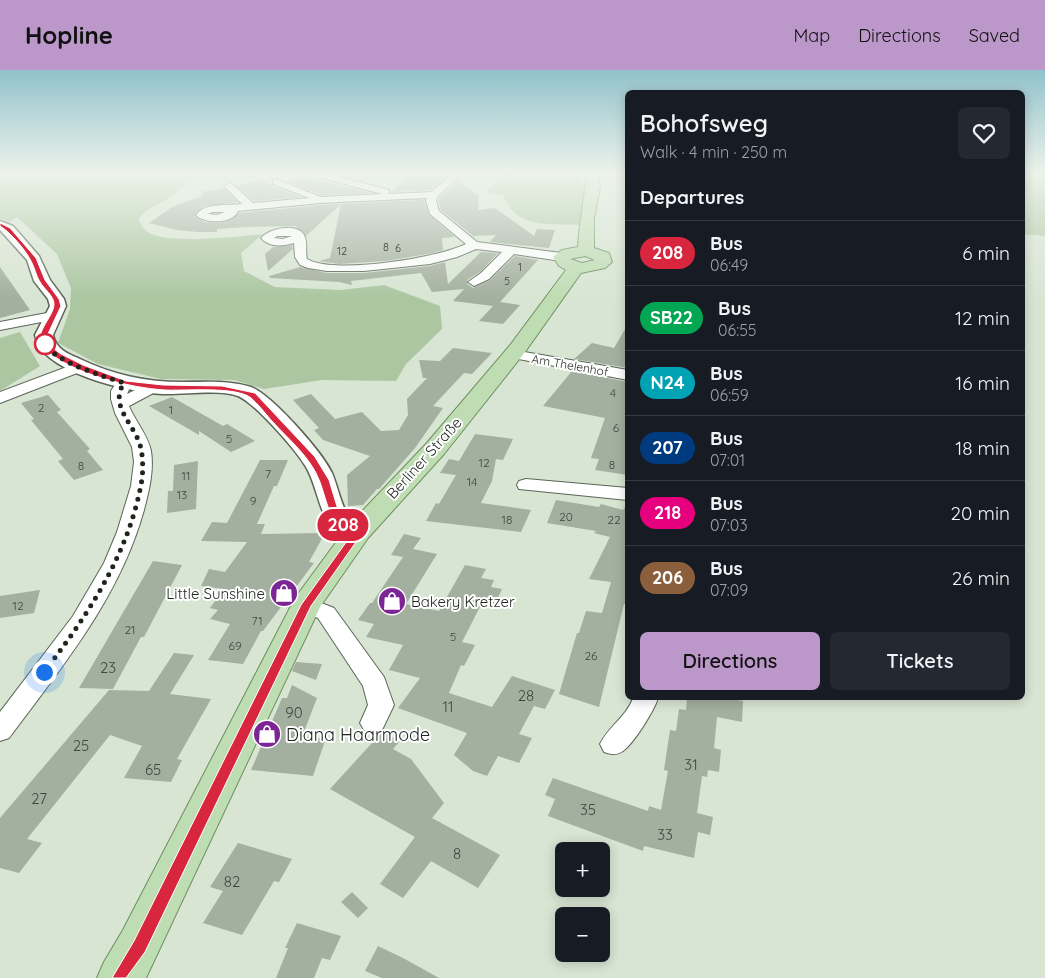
<!DOCTYPE html>
<html lang="en">
<head>
<meta charset="utf-8">
<style>
	:root { --surface:#171b24; --page:#242831; --text:#f1f3f6; --muted:#9ea1a6; --line:#363941; --accent:#bc97ca }
	body { margin:0; font-family:Quicksand,sans-serif; background:var(--page); color:var(--text); height:100vh; display:flex; flex-direction:column; font-size:19px; white-space:nowrap }
	* { box-sizing:border-box; margin:0 }
	p { font-size:16px; color:var(--muted) }
	.icon { flex:none; width:28px; height:28px; fill:none; stroke:currentColor; stroke-width:2; stroke-linecap:round; stroke-linejoin:round }
	.map { position:relative; flex:1; overflow:hidden }
	.panel { position:absolute; left:625px; top:20px; width:400px; height:610px; display:flex; flex-direction:column; background:var(--surface); border-radius:8px; box-shadow:0 2px 12px #0003 }
	.panel>* { flex:none }
	.badge { padding:0 10px; border-radius:16px; font-size:18px; line-height:32px }
	.fabs { position:absolute; left:555px; top:772px; display:grid; gap:10px }
	.fabs a { display:grid; place-items:center; width:55px; height:55px; border-radius:8px; background:var(--surface); box-shadow:0 2px 12px #0003; font-size:25px }
	.you { position:absolute; width:25px; height:25px; margin:-12px; border:4px solid #fff; border-radius:50%; background:#1a73e8; box-shadow:0 0 0 8px #1a73e833 }
	.map>.badge { position:absolute; translate:-50% -50%; box-shadow:0 0 0 2px #fff }
	h2 { padding:0 15px; font-size:19px; line-height:45px }
	.round { display:grid; place-items:center; flex:none; width:52px; height:52px; border-radius:8px; background:var(--page) }
	.head { display:flex; align-items:center; justify-content:space-between; height:85px; padding:0 15px }
	h1 { font-size:24px; font-weight:600; line-height:38px }
	.primary-button { display:flex; gap:10px; margin-top:auto; padding:10px 15px }
	.primary-button a { flex:1; height:58px; border-radius:8px; background:var(--accent); color:#111; font-size:20px; font-weight:600; line-height:58px; text-align:center }
	.primary-button a+a { background:var(--page); color:var(--text) }
	ul { padding:0; list-style:none }
	li { display:flex; align-items:center; gap:15px; height:65px; padding:0 15px; border-top:1px solid var(--line) }
	li div { flex:1 }
	li b { display:block; font-size:19px }
	li em { font-style:normal }
	li .badge { min-width:55px; font-weight:700; text-align:center }
	header { display:flex; align-items:center; gap:30px; box-sizing:border-box; height:70px; padding:0 25px; background:var(--accent); color:#111 }
	header strong { font-size:24px }
	nav { display:flex; gap:28px; margin-inline-start:auto; font-size:18px }
	.map>svg:first-child { display:block }
</style>
</head>
<body>
<header>
<strong>Hopline</strong>
<nav><a>Map</a><a>Directions</a><a>Saved</a></nav>
</header>
<div class="map">
<svg width="1045" height="908" viewBox="0 0 1045 908">
	<rect width="100%" height="100%" fill="#d8e5d3"/>
	<g fill="#abc6a1">
		<path d="M0,102h251l-1,6 -24,3h-38c-5,5 -11,12 -18,16 -13,9 -22,9 -32,23 3,3 5,8 7,10 15,16 95,6 118,4l-22,19 3,18 31,16 66,3 43,-5 56,21 2,23 -36,35 -10,17 -74,-1 -58,9 -30,-9 -73,-1 -63,-15 -40,-21 12,-34 1,-21 -14,-34 -40,-37 -8,5 -9,-4z"/>
		<path d="M507,102h68l11,16 -7,37c-31,-2 -63,4 -76,-30l-17,-3z"/>
		<path d="M1022,102h23v64l-22,-2z"/>
		<path d="M20,262l20,34 -40,25v-53z"/>
	</g>
	<g fill="none" stroke-linecap="round" stroke-linejoin="round">
		<path stroke="#afd7a0" stroke-width="3" d="M0,112l16,-10"/>
	</g>
	<g fill="#a3af9f">
		<path d="M414,103l34,2 -18,15 -39,2 19,-18z"/>
		<path d="M305,107l63,15 2,1 -49,2 -32,-13z"/>
		<path d="M262,110l10,6 29,11 -47,4 -17,-15z"/>
		<path d="M458,111l21,15 -1,14 17,-2 39,28 3,-7 18,1 -6,18 -59,-6 6,-7 -23,1 -32,-26 -3,-9 2,-4z"/>
		<path d="M224,118l14,14 -34,4 -9,8v3l10,5 14,1 12,-3 8,-7 81,-8 104,-5 5,15 26,22 -13,1 1,12 -10,3 -47,8 -47,3 -20,-3 11,-3 11,-54 -35,32 -11,-10 -49,1 -29,2v3h-19l-21,-2 -28,-7 23,-16 32,-12 -3,-3z"/>
		<path d="M292,175l1,4 -25,22 -3,-17 8,-7z"/>
		<path d="M481,182l17,1 -18,19 -13,8v4l6,4 17,-8 25,-24 23,4 -38,42 20,3 -17,19 -24,-3 14,-15 -40,-5 11,-12 -32,3 -11,-19 -70,8 1,4 -13,-3 -69,-4 -1,-2 31,-9 27,6h37l66,-7 15,-4 3,22z"/>
		<path d="M0,197l30,43 -30,8z"/>
		<path d="M628,254v44l-54,-9 18,-16 22,5z"/>
		<path d="M453,278l39,5 -20,21 -8,-1 -31,33 10,2 -28,40 -36,41h-2l-14,16 -15,1 -1,-31 23,-19 -47,-16 -9,-10 5,-2 -26,-28 18,-6 24,25 27,-7 19,19 18,-1 9,-15 -1,-16 20,-21h-4l-4,-18 21,1z"/>
		<path d="M572,301l56,11v93l-33,-5 4,-11 -8,-1 14,-40 -62,-12z"/>
		<path d="M48,325l13,15 -4,2 33,37 -3,2 16,19 -29,10 -16,-19 5,-2 -32,-39 3,-1 -13,-16z"/>
		<path d="M172,327l51,29 4,-2 28,17 -24,11 -32,-21v4l-50,-29z"/>
		<path d="M475,364l38,5 -10,21 -7,-1 -4,22 -11,22 50,7 -10,22 -95,-11 10,-18 3,1 17,-29 -16,-2 9,-14 10,2z"/>
		<path d="M260,390h28l-11,26h-3l-17,38h8l-4,10 64,-1 -16,29 5,1 -51,68h-2l-18,33 -35,-4 22,-36 -20,-5 8,-9 -8,-2 14,-19 -23,-3 8,-17 16,3 22,-30 -46,-1 11,-19 15,1z"/>
		<path d="M198,391l-2,48 -29,4 1,-22h5l1,-26z"/>
		<path d="M556,430l43,7 2,-3 22,6 5,-8v102h-4l-25,103 -40,-13 18,-61h2l7,-22 16,2 9,-31 -22,-3 21,-42 -16,-4 2,-2 -49,-8z"/>
		<path d="M404,464l17,4 -8,11 24,5 -31,50 33,7 26,-46 21,4 -5,9 13,2 -3,7 11,2 -7,15 -12,-3 -21,41 13,3 -11,21 -3,-1 -12,28 43,14 20,-31 43,14 -10,19 -11,-3 -15,28 13,4 -13,25 -21,-7 -11,20 -14,-5 -19,-16 13,-22 -69,-25 22,-30 -31,-8 14,-25 -37,-8 8,-13 -16,-4 12,-17h2l31,-46 -12,-2z"/>
		<path d="M153,491l29,4 -38,72h-3l-28,52 -34,-1z"/>
		<path d="M40,520l-6,23 -34,5v-22z"/>
		<path d="M174,583l20,2 -24,39 41,5 -34,60 5,1 -11,22 -47,-4 18,-32 -32,-11 -83,104 15,4 -23,30 -19,-5v-50l109,-128 40,1z"/>
		<path d="M296,592l26,2 -6,16 -24,-9z"/>
		<path d="M292,615l25,13 -15,39 24,1 -13,38 -62,-6 31,-72h5z"/>
		<path d="M687,628h36l20,3 -1,21 -25,-5 -3,31 7,2 -2,22 -11,-2 -1,7 -5,-1 -5,37 16,4 -3,18 -12,-3 -4,26 -50,-12 -1,5 -95,-35 7,-17 -10,-4 8,-17 95,33 1,-5 12,4 7,-39 -4,-1 6,-40 6,1 3,-22 7,1z"/>
		<path d="M382,662l18,9 -7,8 18,10 33,44 -12,15 68,37 -22,33 -47,-27 -28,37 -23,-14 35,-47 -85,-48z"/>
		<path d="M238,773l54,16 -13,23 -5,-1 -32,54 -39,-12 20,-32 -13,-4z"/>
		<path d="M352,822l16,16 -10,10 -17,-16z"/>
		<path d="M297,853l44,13 -11,24 -8,-2 -8,20h-38l12,-30h-3z"/>
		<path d="M378,876l25,12 36,20h-57l-17,-7z"/>
	</g>
	<g fill="none" stroke-linecap="round" stroke-linejoin="round">
		<defs>
			<g id="minor">
				<path d="M322,102l67,18v4l42,-2 24,-20h9l-26,24 -2,5 3,10 38,31 84,11 6,4 -6,4 -47,-7 -25,25 -15,7 -6,-4 13,-9 21,-21 -26,-3 -19,8 -27,7 -66,7h-37l-19,-3 -8,-3 -5,-8 -1,-14c-11,3 -24,5 -33,-5 8,-9 35,-16 43,-3 4,7 1,16 3,24 27,16 131,-1 159,-15l-36,-30 -4,-13 1,-3 -107,5 -82,8c-5,13 -33,13 -42,4 9,-13 32,-9 46,-11l-18,-18 5,-3 3,1 21,19 56,-5 -36,-14v-4l3,-1 45,18 61,-3 -63,-17 -2,-2zM212,142h13l-8,3 -9,-1zM277,166h15l-9,3 -9,-1z"/>
				<path d="M52,242l5,1 2,3 -2,3 -57,11v-8z"/>
				<path d="M513,280l115,20v10l-120,-23 -2,-3 2,-3z"/>
				<path d="M80,292l5,2 3,3 -3,3 -85,33v-11z"/>
				<path d="M124,308l6,2 2,3 -5,11 20,-10h12l2,3 -2,3 -30,16c6,15 19,29 22,45 3,20 -2,40 -7,59 -24,87 -82,157 -135,228l-9,3v-29l73,-96 31,-53 13,-31 14,-46 3,-24 -2,-15 -17,-34 -4,-14v-8l7,-11z"/>
				<path d="M526,409l102,9v12l-109,-11 -2,-4 2,-4z"/>
				<path d="M306,527l28,11 50,69 10,28 -12,25 -9,3 -9,-3 -4,-7 8,-18 -5,-19 -45,-68 -20,-8 -3,-5 3,-5z"/>
				<path d="M633,628h25c-4,13 -24,45 -35,53 -7,5 -13,3 -19,1l-4,-8c8,-17 27,-28 33,-46z"/>
			</g>
			<path id="tertiary" d="M0,151l13,5 26,30 11,24 14,19 2,7 -13,29c3,14 15,19 27,24 33,16 66,23 103,23 22,0 46,-2 68,5 21,8 71,65 81,86 6,14 9,33 18,46 5,5 11,6 17,8l4,5 -4,5c-47,12 -45,-44 -61,-70 -10,-17 -51,-64 -68,-71 -20,-7 -54,-1 -76,-2 -32,-2 -121,-21 -127,-59l15,-29 -2,-7 -14,-18 -7,-21 -27,-30z"/>
			<path id="primary" d="M586,102h12l2,14 -6,33v29l15,5 3,9 -7,6 -24,5 -56,79 -81,102 -76,84 -48,69 -174,371h-49l7,-16 19,-32 172,-332 53,-72 78,-82 85,-100 55,-74 -7,-4 -6,-9 9,-7 16,-3c1,-25 8,-50 8,-75zM585,186l10,4 -13,3 -12,-4z"/>
		</defs>
		<use href="#minor" stroke="#5b6556" stroke-width="2"/>
		<use href="#tertiary" stroke="#5b6556" stroke-width="3"/>
		<use href="#primary" stroke="#6c8e5e" stroke-width="2"/>
		<use href="#minor" fill="#fff" fill-rule="evenodd"/>
		<use href="#tertiary" fill="#fff" fill-rule="evenodd"/>
		<use href="#primary" fill="#bfddb3" fill-rule="evenodd"/>
	</g>
	<linearGradient id="sky" x2="0" y2="1"><stop stop-color="#91c2cb"/><stop offset="0.45" stop-color="#edf3eb"/><stop offset="1" stop-color="#edf3eb" stop-opacity="0"/></linearGradient>
	<rect width="1045" height="229" fill="url(#sky)"/>
	<path fill="#d7263d" stroke="#fff" d="M0,153l10,5 26,30 9,22 14,19 2,7 -14,30 3,10 11,8 22,11 43,16 37,4 59,1 33,7 60,64 14,23 10,33 11,14 13,5 -52,74 -166,346 -19,26h-14l22,-37 167,-336 51,-71c-22,-7 -25,-33 -32,-52 -9,-25 -32,-43 -49,-62 -6,-7 -13,-16 -20,-22 -14,-12 -67,-7 -86,-8 -35,-2 -95,-17 -120,-41 -15,-14 9,-31 9,-45 0,-8 -10,-15 -14,-22 -4,-6 -5,-14 -9,-21 -6,-12 -21,-29 -31,-35z"/>
	<g fill="none" stroke-linecap="round" stroke-linejoin="round">
		<path stroke="#1f241d" stroke-width="5" stroke-dasharray="0 9" d="M44,602c44,-57 86,-120 98,-193 1,-8 1,-22 -1,-30 -4,-23 -33,-42 -17,-66 -21,-7 -67,-20 -79,-39"/>
	</g>
	<defs>
		<symbol id="shop-disc" viewBox="-11 -11 22 22"><circle r="9.5" fill="#7c2695" stroke="#fff"/><path d="M-5-2.5h2.3a2.7 3.5 0 0 1 5.4 0H5L5.5 6h-11ZM-1.5-2.5h3a1.5 2.3 0 0 0-3 0Z" fill="#fff"/></symbol>
	</defs>
	<g fill-rule="evenodd">
		<use href="#shop-disc" x="268" y="507" width="32" height="32"/>
		<use href="#shop-disc" x="376" y="515" width="32" height="32"/>
		<use href="#shop-disc" x="251" y="648" width="32" height="32"/>
	</g>
	<circle fill="#fff" stroke="#d7263d" stroke-width="2.5" cx="45" cy="274" r="10"/>
	<g text-anchor="middle" dominant-baseline="central" stroke-width="4" stroke-linejoin="round" paint-order="stroke">
		<g font-size="11" fill="#40473e">
			<text x="386" y="177">8</text>
			<text x="398" y="178">6</text>
			<text x="342" y="181">12</text>
			<text x="520" y="197">1</text>
			<text x="507" y="211">5</text>
		</g>
		<g font-size="12" fill="#1f241d" stroke="#fff">
			<text transform="translate(570 295) rotate(10)">Am Thelenhof</text>
		</g>
		<g font-size="12" fill="#40473e">
			<text x="613" y="322">4</text>
			<text x="41" y="337">2</text>
			<text x="171" y="339">1</text>
			<text x="616" y="357">6</text>
			<text x="229" y="368">5</text>
			<text x="484" y="392">12</text>
			<text x="612" y="394">8</text>
			<text x="81" y="395">8</text>
			<text x="268" y="403">7</text>
			<text x="186" y="405">11</text>
			<text x="472" y="411">14</text>
			<text x="182" y="424">13</text>
			<text x="253" y="430">9</text>
			<text x="566" y="446">20</text>
			<text x="507" y="449">18</text>
			<text x="614" y="449">22</text>
			<text x="18" y="535">12</text>
			<text x="257" y="550">71</text>
			<text x="130" y="559">21</text>
			<text x="453" y="566">5</text>
			<text x="235" y="575">69</text>
			<text x="591" y="585">26</text>
		</g>
		<g font-size="15" fill="#1f241d" stroke="#fff">
			<text transform="translate(424 388) rotate(-48)">Berliner Straße</text>
		</g>
		<g font-size="15" fill="#1f241d" stroke="#fff" text-anchor="end">
			<text x="265" y="523">Little Sunshine</text>
			<text x="411" y="531" text-anchor="start">Bakery Kretzer</text>
		</g>
		<g font-size="15" fill="#40473e">
			<text x="108" y="597">23</text>
			<text x="526" y="625">28</text>
			<text x="448" y="636">11</text>
			<text x="294" y="642">90</text>
			<text x="81" y="675">25</text>
			<text x="691" y="694">31</text>
			<text x="153" y="699">65</text>
			<text x="39" y="728">27</text>
			<text x="588" y="739">35</text>
			<text x="665" y="764">33</text>
			<text x="457" y="783">8</text>
			<text x="232" y="811">82</text>
		</g>
		<g font-size="18" fill="#1f241d" stroke="#fff" text-anchor="start">
			<text x="286" y="664">Diana Haarmode</text>
		</g>
	</g>
</svg>
<div class="fabs">
<a>+</a>
<a>−</a>
</div>
<div class="you" style="left:44px;top:602px"></div>
<b class="badge" style="left:343px;top:455px;background:#d7263d;color:#fff">208</b>
<section class="panel">
<div class="head"><div><h1>Bohofsweg</h1><p>Walk · 4 min · 250 m</p></div><a class="round"><svg class="icon" aria-label="heart" viewBox="0 0 24 24"><path d="M12 20l-8-8c-3-5 5-10 8-4 3-6 11-1 8 4z"/></svg></a></div>
<h2>Departures</h2>
<ul>
<li><span class="badge" style="background:#d7263d;color:#fff">208</span><div><b>Bus</b><p>06:49</p></div><em>6 min</em></li>
<li><span class="badge" style="background:#00a651;color:#fff">SB22</span><div><b>Bus</b><p>06:55</p></div><em>12 min</em></li>
<li><span class="badge" style="background:#00a3b4;color:#fff">N24</span><div><b>Bus</b><p>06:59</p></div><em>16 min</em></li>
<li><span class="badge" style="background:#003b80;color:#fff">207</span><div><b>Bus</b><p>07:01</p></div><em>18 min</em></li>
<li><span class="badge" style="background:#e6007e;color:#fff">218</span><div><b>Bus</b><p>07:03</p></div><em>20 min</em></li>
<li><span class="badge" style="background:#8b5e3c;color:#fff">206</span><div><b>Bus</b><p>07:09</p></div><em>26 min</em></li>
</ul>
<div class="primary-button"><a>Directions</a><a>Tickets</a></div>
</section>
</div>
</body>
</html>
